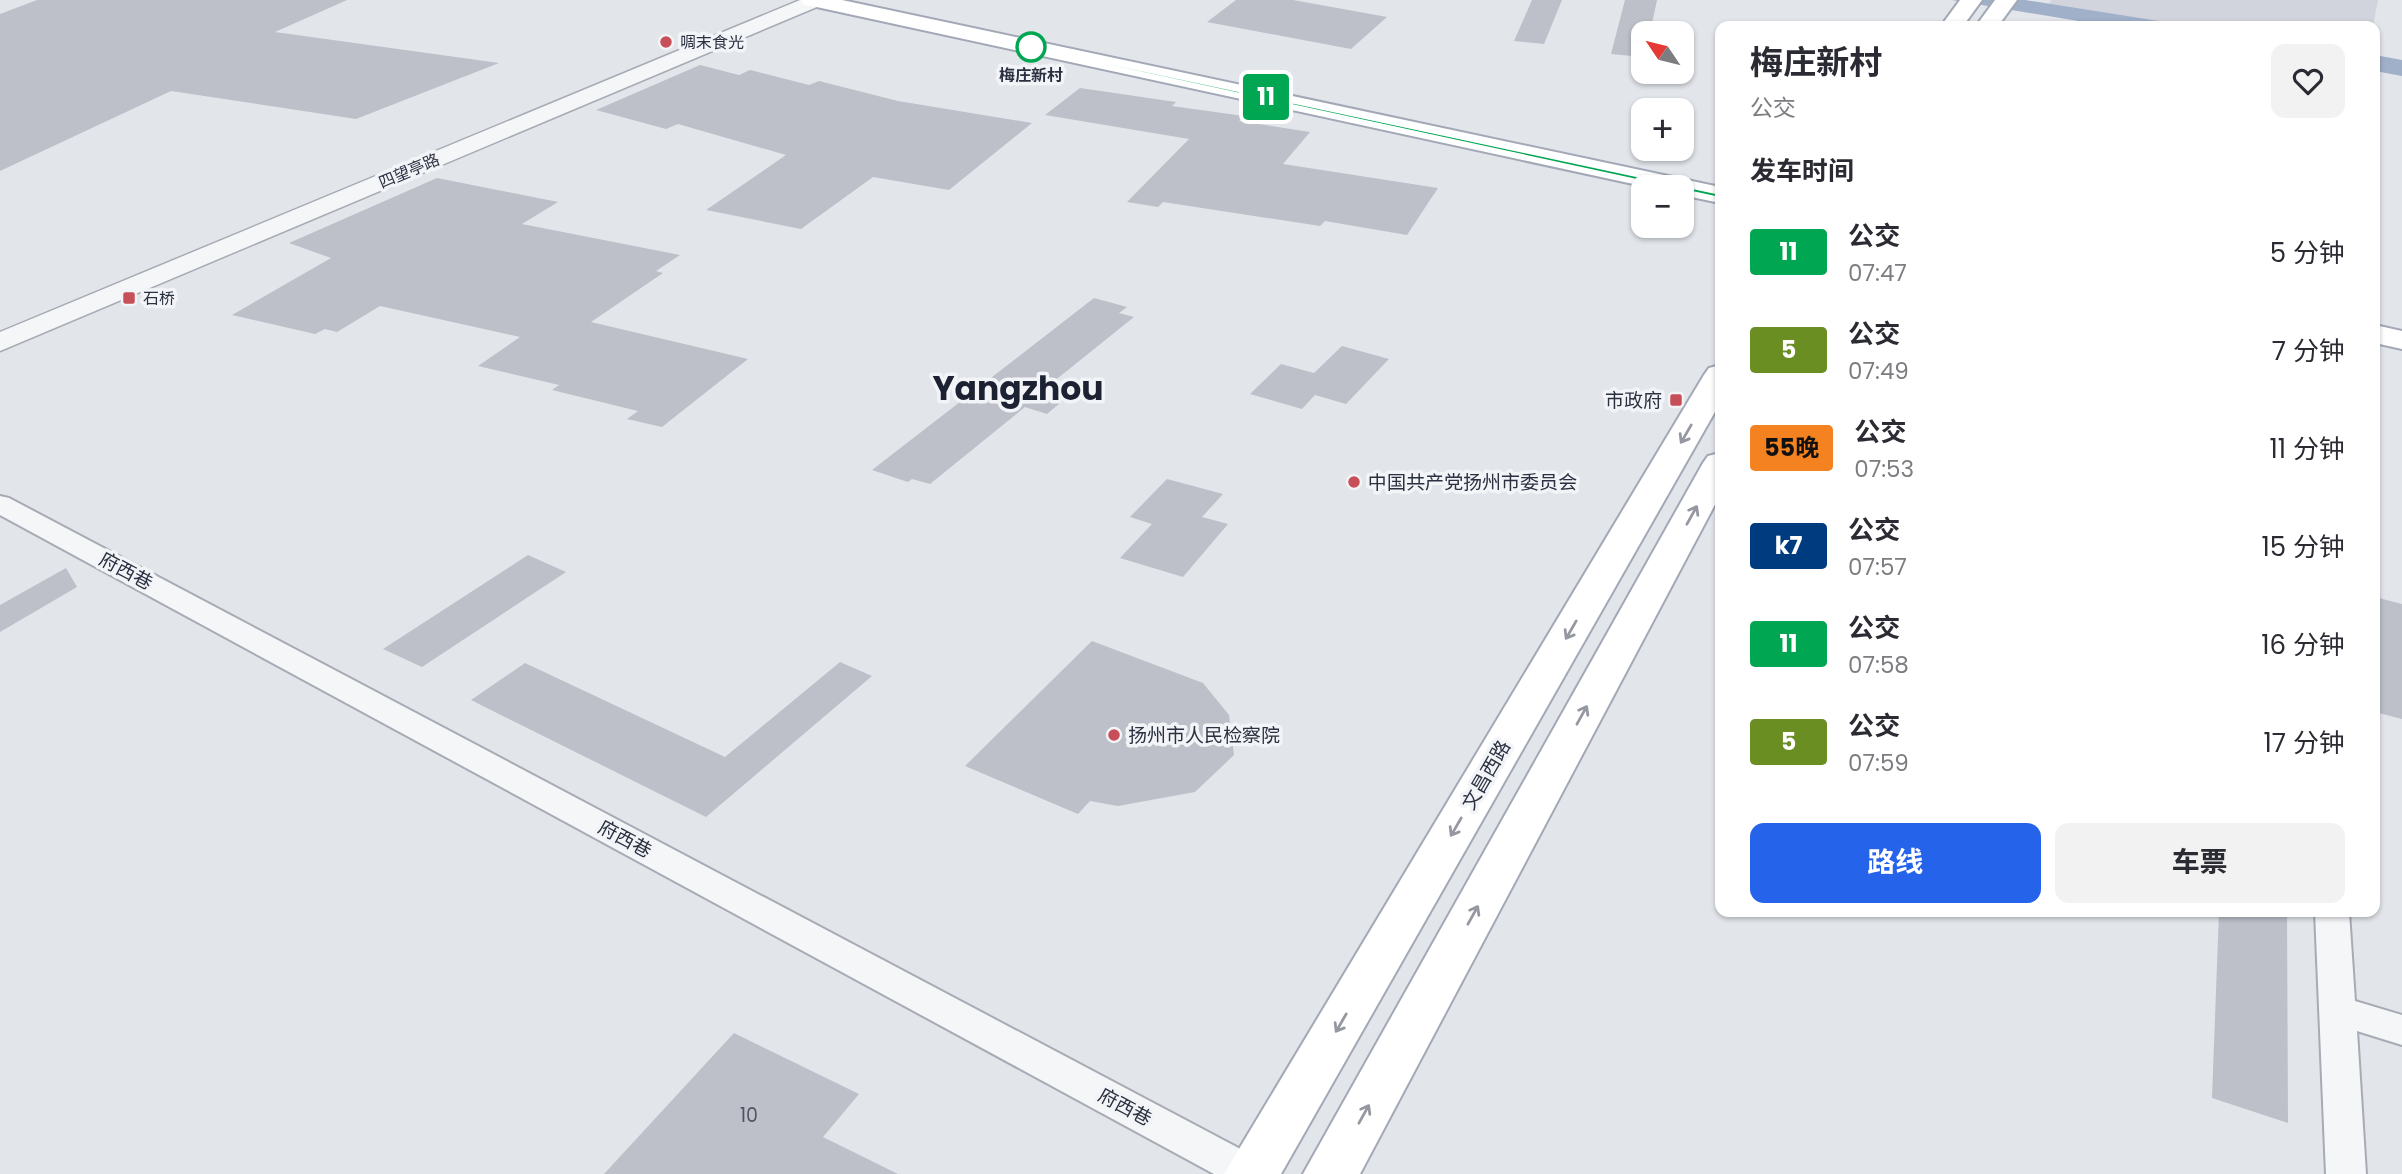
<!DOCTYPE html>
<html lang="zh">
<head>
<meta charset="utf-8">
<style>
	:root { --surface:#fff; --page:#f2f2f3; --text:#2b2b33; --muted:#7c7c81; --accent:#2563eb }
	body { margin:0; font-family:Poppins,"Noto Sans SC",sans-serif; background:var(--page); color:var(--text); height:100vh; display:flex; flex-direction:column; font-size:26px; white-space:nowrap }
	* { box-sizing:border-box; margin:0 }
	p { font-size:23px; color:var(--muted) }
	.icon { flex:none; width:38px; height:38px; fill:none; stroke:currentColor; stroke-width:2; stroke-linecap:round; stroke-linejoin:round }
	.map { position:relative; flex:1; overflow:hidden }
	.details { position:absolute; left:1715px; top:21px; width:665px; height:896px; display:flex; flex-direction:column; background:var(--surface); border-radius:14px; box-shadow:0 2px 5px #0004 }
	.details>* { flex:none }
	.badge { padding:0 14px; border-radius:5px; font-size:24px; line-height:46px }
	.needle { width:46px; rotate:305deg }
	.buttons { position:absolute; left:1631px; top:21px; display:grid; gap:14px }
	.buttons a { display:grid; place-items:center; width:63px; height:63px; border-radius:14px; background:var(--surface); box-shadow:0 2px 5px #0004; font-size:35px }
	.map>.badge { position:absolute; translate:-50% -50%; box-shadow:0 0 0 4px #fff }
	h2 { padding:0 35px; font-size:26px; line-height:63px }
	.round { display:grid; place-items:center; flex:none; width:74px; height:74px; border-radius:14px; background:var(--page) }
	.headline { display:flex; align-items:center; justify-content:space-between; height:119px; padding:0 35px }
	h1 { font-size:33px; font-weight:700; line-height:52px }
	.primary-button { display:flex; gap:14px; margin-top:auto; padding:14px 35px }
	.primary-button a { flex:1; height:80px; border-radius:14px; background:var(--accent); color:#fff; font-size:28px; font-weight:700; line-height:80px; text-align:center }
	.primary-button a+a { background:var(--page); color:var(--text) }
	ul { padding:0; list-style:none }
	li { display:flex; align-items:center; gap:21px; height:98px; padding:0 35px }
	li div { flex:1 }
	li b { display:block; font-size:26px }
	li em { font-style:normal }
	li .badge { min-width:77px; font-weight:700; text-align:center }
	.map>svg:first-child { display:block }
</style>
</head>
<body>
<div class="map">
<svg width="2402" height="1174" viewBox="0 0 2402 1174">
	<rect width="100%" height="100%" fill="#e2e5ea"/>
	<path fill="#d1d4dc" d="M2051,0h327l-5,26h-182l-142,-22z"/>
	<g fill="#a0b0c8">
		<path d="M1952,0h73l166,26h-83z"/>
		<path d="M2375,55l27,5v16l-27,-5z"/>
	</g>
	<g fill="#bdc0c9">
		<path d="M37,0h310l-72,32 224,31 -143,56 -185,-28 -171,80v-157z"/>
		<path d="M1236,0h57l94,17 -36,32 -144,-27z"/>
		<path d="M1532,0h30l-18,44 -30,-3z"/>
		<path d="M1625,0h32l-7,33h-7v24l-32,-3z"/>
		<path d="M700,65l39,10 11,-5 59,15 10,-4 79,20 134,22 -83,67 -76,-13 -72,52 -95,-19 80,-55 -108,-31 -12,5 -70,-19z"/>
		<path d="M1080,88l96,14 -4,4 72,10 -5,5 71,11 -27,32 155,24 -31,47 -82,-14 -5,5 -157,-24 -5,5 -31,-5 62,-63 -144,-24z"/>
		<path d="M437,178l121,24 -36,22 158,31 -24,16 7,2 -72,49 157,37 -86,68 -35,-8 11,-8 -86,-21 7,-5 -81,-19 42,-29 -140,-31 -43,26 -12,-3 -10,5 -83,-19 99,-57 -42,-15z"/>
		<path d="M1094,298l33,9 -8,6 15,4 -81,65 24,7 -30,25 -22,-7 -95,77 -18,-5 -4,3 -36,-12z"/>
		<path d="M1342,346l47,13 -43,45 -31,-9 -13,14 -52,-15 31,-30 33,9z"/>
		<path d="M1167,479l56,15 -21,23 26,7 -45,53 -63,-19 32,-34 -22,-7z"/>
		<path d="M528,555l38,17 -144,95 -39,-18z"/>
		<path d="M66,568l11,19 -77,45v-27z"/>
		<path d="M2375,597l27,7v115l-27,-7z"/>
		<path d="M1092,641l111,42 26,32 5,40 -39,37 -77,14 -28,-5 -12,13 -113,-48z"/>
		<path d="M840,662l32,14 -166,141 -235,-117 54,-37 200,94z"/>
		<path d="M2219,912h68l1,211 -76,-25z"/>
		<path d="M734,1033l125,61 -36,43 75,37h-294z"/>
	</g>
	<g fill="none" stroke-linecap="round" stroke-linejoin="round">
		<defs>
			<g id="minor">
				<path d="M0,496l9,2 1256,664 6,12h-57l-1214,-659z"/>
				<path d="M2315,912h34l6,89 47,14v30l-45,-14 9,143h-40z"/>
			</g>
			<path id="tertiary" d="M800,0h27l-3,4 -824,347v-19z"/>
			<g id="primary">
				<path d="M801,0h41l878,187v16l-38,-8v-8h-35l-835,-181 -8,-1z"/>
				<path d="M1960,0h22l-19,26h-22z"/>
				<path d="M1995,0h22l-19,26h-22z"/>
				<path d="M2375,325l27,6v18l-27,-6z"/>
				<path d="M1720,365v38l-439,771h-57l480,-799 5,-7z"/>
				<path d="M1720,453v42l-360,679h-57l400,-711 5,-7z"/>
			</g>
		</defs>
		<use href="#minor" stroke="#a7abb4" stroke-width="4"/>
		<use href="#tertiary" stroke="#a7abb4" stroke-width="3"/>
		<use href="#primary" stroke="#a2a8b5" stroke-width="4"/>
		<use href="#minor" fill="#f5f6f8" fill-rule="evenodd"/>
		<use href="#tertiary" fill="#f5f6f8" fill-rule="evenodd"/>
		<use href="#primary" fill="#fff" fill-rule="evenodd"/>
	</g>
	<defs><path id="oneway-shaft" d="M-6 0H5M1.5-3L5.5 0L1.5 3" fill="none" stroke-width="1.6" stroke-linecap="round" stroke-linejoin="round" transform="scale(1.75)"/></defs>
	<g stroke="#9598a0">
		<use href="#oneway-shaft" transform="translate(1686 434) rotate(120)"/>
		<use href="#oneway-shaft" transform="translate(1692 515) rotate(-61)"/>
		<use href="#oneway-shaft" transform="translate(1571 630) rotate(120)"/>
		<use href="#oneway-shaft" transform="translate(1582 715) rotate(-61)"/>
		<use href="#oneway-shaft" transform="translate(1456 827) rotate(120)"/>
		<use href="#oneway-shaft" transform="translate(1473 915) rotate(-61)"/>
		<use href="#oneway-shaft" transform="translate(1341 1023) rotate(120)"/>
		<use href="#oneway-shaft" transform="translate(1364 1114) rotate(-61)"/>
	</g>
	<path fill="#00a651" stroke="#fff" stroke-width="2" d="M808,0h4l913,195 -5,3z"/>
	<g fill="#c74f57" stroke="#f2f4f7" stroke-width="2.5">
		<circle cx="666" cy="42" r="7"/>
		<rect x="122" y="291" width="14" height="14" rx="3.5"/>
		<rect x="1669" y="393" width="14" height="14" rx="3.5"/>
		<circle cx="1354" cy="482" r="7"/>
		<circle cx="1114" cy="735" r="7"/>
	</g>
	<circle fill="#fff" stroke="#00a651" stroke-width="3.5" cx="1031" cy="47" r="14"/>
	<g text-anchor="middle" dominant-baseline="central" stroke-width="7" stroke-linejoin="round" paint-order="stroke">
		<g font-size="16" fill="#2b3141" stroke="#f2f4f7" text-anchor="start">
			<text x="680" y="42">啁末食光</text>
			<text x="143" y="298">石桥</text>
		</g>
		<g font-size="16" font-weight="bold" fill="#2b3141" stroke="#f2f4f7">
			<text x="1031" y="75">梅庄新村</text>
		</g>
		<g font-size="16" fill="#2b3141" stroke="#f2f4f7">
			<text transform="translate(409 171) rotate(-23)">四望亭路</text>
		</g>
		<g font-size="19" fill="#2b3141" stroke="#f2f4f7" text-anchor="start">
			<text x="1662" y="400" text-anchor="end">市政府</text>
			<text x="1368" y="482">中国共产党扬州市委员会</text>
			<text x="1128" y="735">扬州市人民检察院</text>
		</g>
		<g font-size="19" fill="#2b3141" stroke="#f2f4f7">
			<text transform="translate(126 571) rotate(28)">府西巷</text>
			<text transform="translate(1486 775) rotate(-60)">文昌西路</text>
			<text transform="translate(625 839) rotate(28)">府西巷</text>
			<text transform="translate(1125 1107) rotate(28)">府西巷</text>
		</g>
		<g font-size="19" fill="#505563">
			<text x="749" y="1115">10</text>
		</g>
		<g font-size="33" font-weight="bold" fill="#1d2232" stroke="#f2f4f7">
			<text x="1018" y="388">Yangzhou</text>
		</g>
	</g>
</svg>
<div class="buttons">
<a><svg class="needle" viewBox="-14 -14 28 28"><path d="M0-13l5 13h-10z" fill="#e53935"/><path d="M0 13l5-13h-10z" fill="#7c7c81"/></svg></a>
<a>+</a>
<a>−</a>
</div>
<b class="badge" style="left:1266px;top:97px;background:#00a651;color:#fff">11</b>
<section class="details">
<div class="headline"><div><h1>梅庄新村</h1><p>公交</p></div><a class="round"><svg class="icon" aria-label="heart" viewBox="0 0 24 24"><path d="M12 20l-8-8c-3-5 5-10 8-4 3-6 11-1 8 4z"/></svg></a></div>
<h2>发车时间</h2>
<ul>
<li><span class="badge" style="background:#00a651;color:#fff">11</span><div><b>公交</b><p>07:47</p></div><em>5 分钟</em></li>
<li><span class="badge" style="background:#6b8e23;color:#fff">5</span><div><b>公交</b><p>07:49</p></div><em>7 分钟</em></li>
<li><span class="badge" style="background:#f58220;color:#111">55晚</span><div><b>公交</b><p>07:53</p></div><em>11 分钟</em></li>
<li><span class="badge" style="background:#003b80;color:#fff">k7</span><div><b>公交</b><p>07:57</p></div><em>15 分钟</em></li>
<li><span class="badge" style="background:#00a651;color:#fff">11</span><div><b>公交</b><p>07:58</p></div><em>16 分钟</em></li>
<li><span class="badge" style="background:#6b8e23;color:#fff">5</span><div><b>公交</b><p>07:59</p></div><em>17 分钟</em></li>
</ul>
<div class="primary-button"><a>路线</a><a>车票</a></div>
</section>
</div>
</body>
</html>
